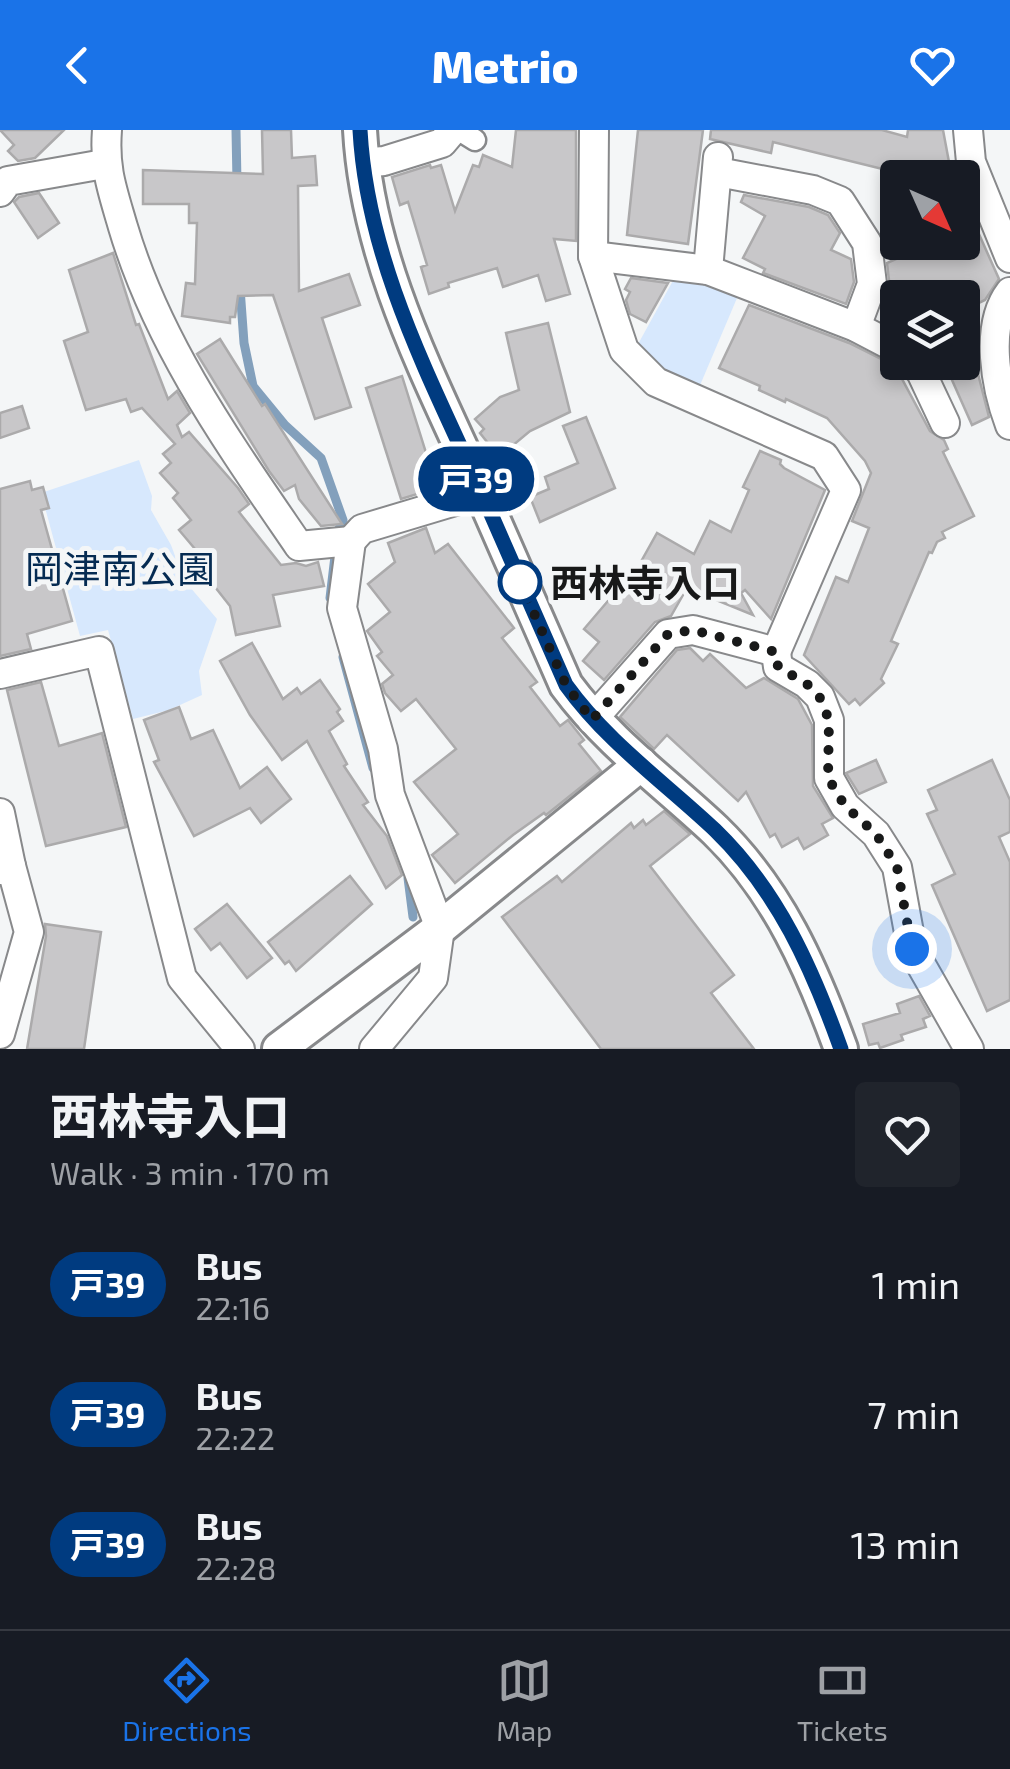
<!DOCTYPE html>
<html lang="en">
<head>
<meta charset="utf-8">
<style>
	:root { --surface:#171b24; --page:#20242c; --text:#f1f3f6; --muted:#9ea1a6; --line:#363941; --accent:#1a73e8 }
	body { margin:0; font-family:"Exo 2","Noto Sans JP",sans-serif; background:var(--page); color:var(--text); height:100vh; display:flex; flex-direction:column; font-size:38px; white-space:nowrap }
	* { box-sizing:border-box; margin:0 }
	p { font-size:32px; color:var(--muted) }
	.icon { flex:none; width:55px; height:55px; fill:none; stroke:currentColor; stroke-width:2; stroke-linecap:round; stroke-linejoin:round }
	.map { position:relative; height:919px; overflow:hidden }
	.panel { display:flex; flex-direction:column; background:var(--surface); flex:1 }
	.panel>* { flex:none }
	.badge { padding:0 20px; border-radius:32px; font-size:35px; line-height:65px }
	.needle { width:65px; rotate:135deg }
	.fabs { position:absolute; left:880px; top:30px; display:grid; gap:20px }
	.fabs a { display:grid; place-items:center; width:100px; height:100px; border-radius:10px; background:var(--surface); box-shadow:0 5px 15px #0003; font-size:50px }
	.you { position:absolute; width:50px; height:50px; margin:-25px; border:8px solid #fff; border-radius:50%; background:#1a73e8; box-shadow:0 0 0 15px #1a73e833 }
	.map>.badge { position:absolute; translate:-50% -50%; box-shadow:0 0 0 5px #fff }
	.round { display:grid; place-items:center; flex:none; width:105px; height:105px; border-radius:10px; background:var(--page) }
	.summary { display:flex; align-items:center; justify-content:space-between; height:170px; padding:0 50px }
	h1 { font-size:48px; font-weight:800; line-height:75px }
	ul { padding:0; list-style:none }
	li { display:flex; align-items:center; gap:30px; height:130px; padding:0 50px }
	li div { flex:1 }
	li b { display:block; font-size:38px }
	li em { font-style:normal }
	li .badge { min-width:110px; font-weight:700; text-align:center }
	header { display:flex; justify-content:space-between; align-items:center; height:130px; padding:0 50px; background:var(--accent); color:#fff; font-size:45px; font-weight:800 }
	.tabs { display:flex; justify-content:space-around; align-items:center; height:140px; border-top:2px solid var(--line); background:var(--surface); font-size:28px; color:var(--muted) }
	.tabs a { display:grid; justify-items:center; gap:5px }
	.tabs .active { color:var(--accent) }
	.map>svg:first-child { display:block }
</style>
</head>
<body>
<header><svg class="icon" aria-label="back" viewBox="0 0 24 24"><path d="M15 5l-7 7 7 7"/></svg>Metrio<svg class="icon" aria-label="heart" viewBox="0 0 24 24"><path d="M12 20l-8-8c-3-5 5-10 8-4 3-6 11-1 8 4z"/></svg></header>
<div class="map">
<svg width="1010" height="919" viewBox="0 0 1010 919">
	<rect width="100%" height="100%" fill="#f4f6f7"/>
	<g fill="#d7e8fd">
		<path d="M675,147l30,2 35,12 -42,99 -37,-13 -24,-31z"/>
		<path d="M139,330l13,36 -1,14 20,35 13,35 33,39 -18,52 3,24 -33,15 -36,9 -25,-89 -28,6 -39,-143z"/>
	</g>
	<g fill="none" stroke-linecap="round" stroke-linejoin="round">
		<g stroke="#83a0bc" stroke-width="9">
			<path d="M236,0l1,52"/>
			<path d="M240,158l4,55 9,43 32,39 36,33 22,62 -5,11 -8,67"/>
			<path d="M343,527l30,111"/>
			<path d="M408,748l5,39"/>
		</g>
	</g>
	<g fill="#c8c7c9" stroke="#abaaab" stroke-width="2.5">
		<path d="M0,0h64l-29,28 -17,3 -10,-10 6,-6z"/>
		<path d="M262,0h29l1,28 23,-2 2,29 -19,1 1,105 50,-17 11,31 -38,13 29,89 -36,12 -42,-124 -35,1 -3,21h-5v6l-48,-7 4,-33 9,1 2,-61h-8v-19h-46v-34l120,4z"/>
		<path d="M516,0h60v111l-22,-2 16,55 -24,7 -8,-26 -35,12 -6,-19 -49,15 1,4 -20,7 -8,-27 6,-2 -19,-63 -8,3 -8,-28 38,-12 1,3 10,-3 14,46 18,-46 6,2 4,-12 29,12z"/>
		<path d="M638,0h65l-15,114 -61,-9z"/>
		<path d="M711,0h171l25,7 1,-7h35l9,48h-33l-146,-36 -2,11 -61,-14z"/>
		<path d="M39,63l20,30 -21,15 -24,-36 5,-5z"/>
		<path d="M744,65l65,12 19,8 12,18 -9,17 20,9 3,23 -8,22 -83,-31 2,-4 -22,-11 22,-42 -24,-14z"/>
		<path d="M962,66l37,83 -14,21 -23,11v-13h-71l-4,-35 27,-12 -5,-9h53z"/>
		<path d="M113,123l23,72 3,-1 29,75 9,-8 13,22 -13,12 5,12 7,-5 49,56 11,16 -10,8 42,53 15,-2 10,3 12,-4 6,24 -51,9 7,31 -44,9 -6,-29 -26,-33 7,-5 -32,-38 12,-10 -18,-22 5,-5 -18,-20 11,-10 -8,-9 12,-10 -33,-36 -11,4 -5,-13 -40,11 -22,-69 24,-9 -19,-62z"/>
		<path d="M631,148l37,5 -22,39 -16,-8 -4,-14 4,-8 -5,-3z"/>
		<path d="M749,175l100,38 46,23 35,65 14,9 4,9 -5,3 31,64 -32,16 3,6 -8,4 -5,11 -3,-1 -38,89 7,3 -17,35 3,4 -24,22 -5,-6 -6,5 -45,-49 32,-78 12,5 21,-54 -17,-7 19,-48 -6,-12 -38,-43 -41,-19 -1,3 -26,-12 1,-4 -41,-18z"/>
		<path d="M548,193l22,89 -40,19 -31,26 -19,-24 4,-4 -9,-10 25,-22 19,-7 -13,-57z"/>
		<path d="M220,209l42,67 3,-2 77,120 -21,2 -22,-27 -4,-14 -11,6 -15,-20 -72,-117z"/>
		<path d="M944,232h31l14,55 -17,8z"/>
		<path d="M402,246l35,112 -36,11 -35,-111z"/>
		<path d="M22,276l7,22 -29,10v-25z"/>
		<path d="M586,287l29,71 -75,34 -10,-25 19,-8 -4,-12 33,-14 -15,-37z"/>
		<path d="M760,321l21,9 -1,4 4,4 41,22 -54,129 -26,-29 -4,3 12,22 -66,-27 -16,28 -16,6 -51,58 -21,-19 16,-19 -15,-13 29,-34 6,6 38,-68 37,21 16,-33 21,11 18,-42 -6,-3z"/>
		<path d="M30,351l2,9 11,-3 6,21 -8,2 31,111 -45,13 4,15 -31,7v-167z"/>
		<path d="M426,398l9,25 13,-9 66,84 -12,10 35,44 -7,5 30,39 8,-6 16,20 -5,4 22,27 -55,44 -2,-2 -31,22 -58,48 -23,-28 26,-21 -44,-52 42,-33 -40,-50 -15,12 -16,-18 -3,-9 11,-9 -16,-19 5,-4 -15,-21 23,-19 -22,-28 27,-22 -7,-19z"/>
		<path d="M252,513l31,56 14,-11 4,6 19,-14 20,29 -3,3 6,9 -14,10 18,33 -3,2 24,36 -5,3 24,31 15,39 -16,13 -79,-147 -25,19 -32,-45 -30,-54z"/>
		<path d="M690,518l13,13 7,-7 36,34 18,-10 34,21 14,26 1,61 20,32 -11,6 6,11 -24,14 -6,-11 -16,9 -7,-13 -5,3 -24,-45 -8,9 -71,-66 -13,14 -34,-32 57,-67z"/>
		<path d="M41,552l18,64 43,-13 24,94 -80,19 -39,-156z"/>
		<path d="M179,577l12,32 22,-9 27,58 27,-21 24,32 -30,24 -11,-15 -56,28 -40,-74 5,-2 -15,-40z"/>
		<path d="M876,630l10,22 -27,12 -13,-21z"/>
		<path d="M992,630l18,40v32l-11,5 11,25v138l-23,11 -55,-126 23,-11 -28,-60 10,-4 -9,-20z"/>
		<path d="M664,681l26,23 -40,32 84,109 -23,18 43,56h-153l-99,-132 55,-41 5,6 69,-59 3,5 9,-8 3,5z"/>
		<path d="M350,746l22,28 -76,67 -7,-10 -4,3 -17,-22z"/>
		<path d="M227,774l45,54 -25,20 -27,-35 -9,7 -16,-21z"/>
		<path d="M45,794l56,8 -17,117h-57l19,-113z"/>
		<path d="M919,866l11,20 -7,3 3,8 -25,8 2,5 -23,8 -2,-5 -9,2 -6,-21 37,-11 -3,-9z"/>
	</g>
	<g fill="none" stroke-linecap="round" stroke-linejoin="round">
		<defs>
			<path id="pedestrian" d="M459,0l16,10"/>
			<g id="minor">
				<path d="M107,0c-3,39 5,59 16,97 35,118 107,218 176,319l52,-5 -9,67 41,141 7,46 50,133 -7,50 -59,71"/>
				<path d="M968,0l3,32 39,96"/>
				<path d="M362,33l22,-2 58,-18 11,-13"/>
				<path d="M718,42l95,18 27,11 27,42 5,41 -16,43"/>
				<path d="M0,62l8,-11 96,-17"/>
				<path d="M593,126l115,14 148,57 42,22"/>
				<path d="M708,140l10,-113"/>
				<path d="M1010,162c-26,34 -14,96 0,133"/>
				<path d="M912,232l9,10 24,51"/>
				<path d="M351,411l11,-12 120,-36"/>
				<path d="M776,522l2,15 29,17 13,13 9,23v58l16,28 31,28 21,33 15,82 57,100"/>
				<path d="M0,544l99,-23 83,327 58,71"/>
				<path d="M592,590l76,-86 25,-4 83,22 70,-162 -22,-34 -168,-74 -32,-32 -31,-94 1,-126"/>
				<path d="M0,683l11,53"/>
				<path d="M0,740l11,-4 18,66 -29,102"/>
			</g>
			<g id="tertiary">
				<path d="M360,0c7,129 68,244 120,359 29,65 57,131 86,196 42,57 98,97 149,145 63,61 97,139 126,219"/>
				<path d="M279,919l161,-121 201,-164"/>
			</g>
		</defs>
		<use href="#pedestrian" stroke="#88898b" stroke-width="25"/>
		<use href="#minor" stroke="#88898b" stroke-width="32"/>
		<use href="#tertiary" stroke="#88898b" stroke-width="38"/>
		<use href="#pedestrian" stroke="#fff" stroke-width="20"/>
		<use href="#minor" stroke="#fff" stroke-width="28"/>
		<use href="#tertiary" stroke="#fff" stroke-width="32"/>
	</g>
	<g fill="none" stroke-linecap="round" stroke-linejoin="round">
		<defs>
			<path id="line" d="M360,0c7,129 68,244 120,359 29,65 57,131 86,196 41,57 98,97 149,145 63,61 97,138 126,219"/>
		</defs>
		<use href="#line" stroke="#fff" stroke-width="22"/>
		<use href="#line" stroke="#003b80" stroke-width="15"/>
		<path stroke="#181919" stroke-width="10" stroke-dasharray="0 18" d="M520,452l46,103 26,35 76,-86 25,-4 83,22 2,15 29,17 13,14 9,22 -1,58 17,28 31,28 21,33 15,82"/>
	</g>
	<circle fill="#fff" stroke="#003b80" stroke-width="5" cx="520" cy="452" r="20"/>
	<g text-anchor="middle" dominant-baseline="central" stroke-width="10" stroke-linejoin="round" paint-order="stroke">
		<g font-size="38" fill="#052b52" stroke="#f4f6f7">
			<text x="120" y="438">岡津南公園</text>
		</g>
		<g font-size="38" font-weight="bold" fill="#181919" stroke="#f4f6f7" text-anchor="start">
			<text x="550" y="452">西林寺入口</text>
		</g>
	</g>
</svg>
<div class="fabs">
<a><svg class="needle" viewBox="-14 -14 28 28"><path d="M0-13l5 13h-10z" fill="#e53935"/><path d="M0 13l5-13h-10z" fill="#9ea1a6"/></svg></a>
<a><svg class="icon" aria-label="layers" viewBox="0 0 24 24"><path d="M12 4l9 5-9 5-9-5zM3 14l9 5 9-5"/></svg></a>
</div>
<div class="you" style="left:912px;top:819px"></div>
<b class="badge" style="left:476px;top:349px;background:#003b80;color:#fff">戸39</b>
</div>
<section class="panel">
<div class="summary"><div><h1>西林寺入口</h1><p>Walk · 3 min · 170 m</p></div><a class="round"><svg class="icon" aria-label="heart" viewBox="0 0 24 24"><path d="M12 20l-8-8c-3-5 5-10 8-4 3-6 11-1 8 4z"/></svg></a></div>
<ul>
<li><span class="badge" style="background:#003b80;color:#fff">戸39</span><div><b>Bus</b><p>22:16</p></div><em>1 min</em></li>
<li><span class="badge" style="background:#003b80;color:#fff">戸39</span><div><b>Bus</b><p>22:22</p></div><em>7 min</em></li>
<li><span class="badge" style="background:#003b80;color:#fff">戸39</span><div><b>Bus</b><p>22:28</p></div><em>13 min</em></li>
</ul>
</section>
<nav class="tabs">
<a class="active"><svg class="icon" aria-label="directions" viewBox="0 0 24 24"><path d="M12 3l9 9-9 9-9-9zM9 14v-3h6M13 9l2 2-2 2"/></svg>Directions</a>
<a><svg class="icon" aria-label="map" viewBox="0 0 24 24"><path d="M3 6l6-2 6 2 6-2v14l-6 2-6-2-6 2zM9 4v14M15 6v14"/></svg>Map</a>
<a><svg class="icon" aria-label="tickets" viewBox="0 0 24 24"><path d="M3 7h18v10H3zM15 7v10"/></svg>Tickets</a>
</nav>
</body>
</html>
